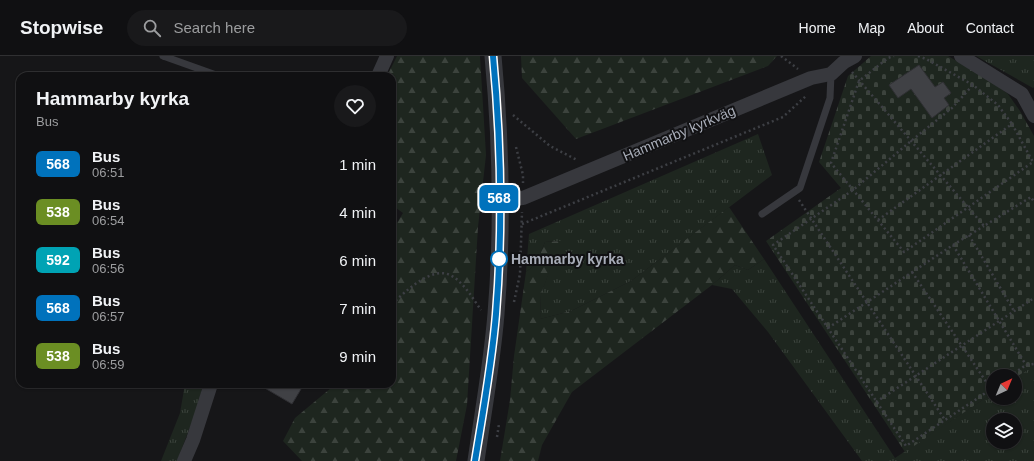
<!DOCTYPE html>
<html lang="en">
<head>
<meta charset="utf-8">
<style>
	:root { --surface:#101012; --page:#19191b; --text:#f1f3f6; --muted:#9c9d9f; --line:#303032 }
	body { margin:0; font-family:Helvetica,sans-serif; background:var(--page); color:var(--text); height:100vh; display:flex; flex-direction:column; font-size:15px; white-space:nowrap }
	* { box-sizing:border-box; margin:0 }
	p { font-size:13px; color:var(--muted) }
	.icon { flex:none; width:22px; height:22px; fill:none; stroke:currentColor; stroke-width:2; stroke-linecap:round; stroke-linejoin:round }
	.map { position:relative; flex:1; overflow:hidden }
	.side { position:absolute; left:16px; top:16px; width:380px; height:316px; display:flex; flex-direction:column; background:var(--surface); border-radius:12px; box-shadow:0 1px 3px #0004,0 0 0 1px var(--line) }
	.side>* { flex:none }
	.badge { padding:0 8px; border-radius:6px; font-size:14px; line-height:26px }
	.needle { width:26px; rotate:44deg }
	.fabs { position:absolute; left:986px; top:313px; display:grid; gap:8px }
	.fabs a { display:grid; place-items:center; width:36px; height:36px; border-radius:50%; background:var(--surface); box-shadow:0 1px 3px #0004,0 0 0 1px var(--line); font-size:20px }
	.map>.badge { position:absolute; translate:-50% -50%; box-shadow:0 0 0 2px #fff }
	.round { display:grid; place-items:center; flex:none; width:42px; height:42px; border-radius:21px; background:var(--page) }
	.head { display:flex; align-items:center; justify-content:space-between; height:68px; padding:0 20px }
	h1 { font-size:19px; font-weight:800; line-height:30px }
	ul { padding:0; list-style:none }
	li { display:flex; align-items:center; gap:12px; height:48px; padding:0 20px }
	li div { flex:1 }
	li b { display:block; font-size:15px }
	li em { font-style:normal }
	li .badge { min-width:44px; font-weight:700; text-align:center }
	header { display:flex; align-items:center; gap:24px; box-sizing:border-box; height:56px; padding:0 20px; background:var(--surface); border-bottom:1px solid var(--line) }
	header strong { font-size:19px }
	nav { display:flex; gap:22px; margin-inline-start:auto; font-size:14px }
	.search { width:280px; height:36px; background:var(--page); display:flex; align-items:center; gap:10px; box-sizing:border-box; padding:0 14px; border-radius:22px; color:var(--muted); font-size:15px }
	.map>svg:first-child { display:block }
</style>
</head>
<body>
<header>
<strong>Stopwise</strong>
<div class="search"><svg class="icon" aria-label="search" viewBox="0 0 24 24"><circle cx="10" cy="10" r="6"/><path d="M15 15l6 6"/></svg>Search here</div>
<nav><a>Home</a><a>Map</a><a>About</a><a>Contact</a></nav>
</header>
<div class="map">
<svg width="1034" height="405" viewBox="0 0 1034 405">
	<defs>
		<pattern id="grass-tufts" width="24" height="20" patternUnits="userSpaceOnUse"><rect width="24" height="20" fill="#1e261f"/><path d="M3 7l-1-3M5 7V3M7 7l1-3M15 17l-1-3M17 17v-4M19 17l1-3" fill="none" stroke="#3c433d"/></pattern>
		<pattern id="forest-firs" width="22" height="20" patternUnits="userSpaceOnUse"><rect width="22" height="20" fill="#1e261f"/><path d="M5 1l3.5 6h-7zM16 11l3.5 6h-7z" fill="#3c433d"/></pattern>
		<pattern id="cemetery-stones" width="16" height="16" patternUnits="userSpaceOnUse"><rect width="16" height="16" fill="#1e261f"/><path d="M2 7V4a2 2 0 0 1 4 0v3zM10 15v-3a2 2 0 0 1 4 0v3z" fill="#3c433d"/></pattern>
	</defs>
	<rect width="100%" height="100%" fill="#161618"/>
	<g fill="url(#grass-tufts)" fill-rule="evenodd">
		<path d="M976,0h58v31l-1,1z"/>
		<path d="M758,78l14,41 -141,106 -60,30 -31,8 1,-25 19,-53 -15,1 -9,22 -10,8 3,-38z"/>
		<path d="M764,203l131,199 98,-65v5h22v-20l12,-8h7v91h-172l-94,-129 -36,-43 -20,-4 23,-20 13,5zM993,364h22v22h-22z"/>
		<path d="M185,328h18l-5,22 -21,55h-16l19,-48z"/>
	</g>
	<g fill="url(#forest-firs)">
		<path d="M397,0h83l6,99 -8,72 -11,178 -11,56h-154l-19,-20 12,-23 36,-30 3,-4h58v-153l11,-18 -11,-8v-129h-5z"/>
		<path d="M521,0h256l-9,10 -192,73 -54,-61z"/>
		<path d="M729,151l35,52 -16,11 -13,-5 -23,20 -140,107 -30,53 -4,16h-38l10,-61 4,-44 12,-84 10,-8 9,-22 16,-1 -20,53 -1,25 31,-8 60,-30z"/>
	</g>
	<path fill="url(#cemetery-stones)" d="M871,0h77l40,23 20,15 12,17 14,25v234h-7l-12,8v-2h-22v17l-88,59 -139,-211 75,-53 -22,-26 29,-86z"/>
	<g fill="#404145" stroke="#303034">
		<path d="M919,9l16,22 8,-5 8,11 -7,5 5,7 -17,13 -21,-29 -13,9 -9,-13z"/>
		<path d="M258,328h46l-12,20z"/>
	</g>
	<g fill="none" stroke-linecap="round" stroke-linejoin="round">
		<g stroke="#3d3f44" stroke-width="2.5" stroke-dasharray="2 3" stroke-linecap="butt">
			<path d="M781,0l17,13"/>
			<path d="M918,0l8,3 47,26"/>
			<path d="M852,16l132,154 47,-29 3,5"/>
			<path d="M513,59l37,31 27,14"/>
			<path d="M516,91l7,28v8"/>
			<path d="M799,144l146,220"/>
			<path d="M878,164l134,-96 21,38 -129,90 -73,-89 28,-82 29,-23 6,-2"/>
			<path d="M522,168l261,-107 23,-21"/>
			<path d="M969,179l45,76"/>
			<path d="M953,189l73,120"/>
			<path d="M912,216l79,117"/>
			<path d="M514,246l6,-28 2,-62"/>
			<path d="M392,248c13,-12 39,-38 58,-29 14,7 23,24 31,35"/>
			<path d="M828,272l125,-83 31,-19"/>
			<path d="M1010,320l16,-11 8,-1"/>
			<path d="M993,332l-87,58 -133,-201 80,-55 58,-49 41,-33 21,-23 25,20 14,19"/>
			<path d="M876,346l158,-104"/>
			<path d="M497,381l2,-13"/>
		</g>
		<g stroke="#37383d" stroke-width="7">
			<path d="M163,0l56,20"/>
			<path d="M762,158l38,-26 30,-90 1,-24"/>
		</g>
		<g stroke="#37383d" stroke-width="14">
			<path d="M961,0l61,38 12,22"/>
			<path d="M378,20l9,-20"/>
			<path d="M499,144l24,-2 288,-120 20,-4 13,-12 11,-6"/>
			<path d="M184,405l9,-21 18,-56"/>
		</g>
		<path stroke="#37383d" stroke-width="17" d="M476,405c7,-49 16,-98 20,-147 7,-86 5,-173 -3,-258"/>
	</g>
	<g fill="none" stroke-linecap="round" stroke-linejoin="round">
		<defs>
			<path id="line" d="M475,405c8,-49 17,-98 21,-147 7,-86 5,-173 -3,-258"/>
		</defs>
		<use href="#line" stroke="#fff" stroke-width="9"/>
		<use href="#line" stroke="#0072bc" stroke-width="6"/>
	</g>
	<circle fill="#fff" stroke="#0072bc" stroke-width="2" cx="499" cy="203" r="8"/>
	<g text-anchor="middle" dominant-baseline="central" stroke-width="4" stroke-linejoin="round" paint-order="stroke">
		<g font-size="14" fill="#a8adb8" stroke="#111113">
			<text transform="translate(679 77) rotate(-23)">Hammarby kyrkväg</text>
		</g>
		<g font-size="14" font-weight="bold" fill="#a8adb8" stroke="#111113" text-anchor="start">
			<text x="511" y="203">Hammarby kyrka</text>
		</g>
	</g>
</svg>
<div class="fabs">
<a><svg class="needle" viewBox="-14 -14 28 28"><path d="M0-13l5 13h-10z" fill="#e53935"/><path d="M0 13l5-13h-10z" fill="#9c9d9f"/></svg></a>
<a><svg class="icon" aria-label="layers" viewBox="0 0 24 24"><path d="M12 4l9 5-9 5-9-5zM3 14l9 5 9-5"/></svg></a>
</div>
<b class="badge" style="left:499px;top:142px;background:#0072bc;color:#fff">568</b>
<section class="side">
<div class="head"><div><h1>Hammarby kyrka</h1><p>Bus</p></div><a class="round"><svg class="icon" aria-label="heart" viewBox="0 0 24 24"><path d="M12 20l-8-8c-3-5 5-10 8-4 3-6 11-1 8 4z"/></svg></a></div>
<ul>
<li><span class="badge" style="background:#0072bc;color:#fff">568</span><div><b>Bus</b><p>06:51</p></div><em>1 min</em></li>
<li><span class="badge" style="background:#6b8e23;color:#fff">538</span><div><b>Bus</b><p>06:54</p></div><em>4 min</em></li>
<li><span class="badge" style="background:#00a3b4;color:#fff">592</span><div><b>Bus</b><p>06:56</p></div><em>6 min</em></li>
<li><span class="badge" style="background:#0072bc;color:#fff">568</span><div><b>Bus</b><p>06:57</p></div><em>7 min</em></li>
<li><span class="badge" style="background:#6b8e23;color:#fff">538</span><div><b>Bus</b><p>06:59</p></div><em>9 min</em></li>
</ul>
</section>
</div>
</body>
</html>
